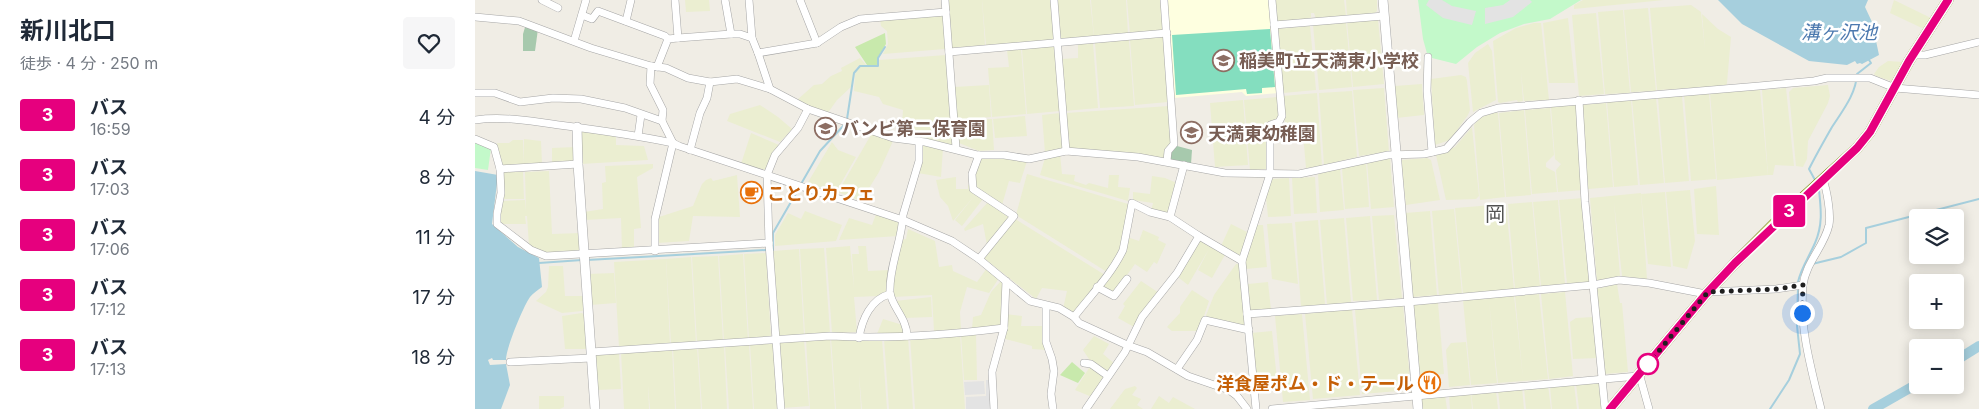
<!DOCTYPE html>
<html lang="ja">
<head>
<meta charset="utf-8">
<style>
	:root { --surface:#fff; --page:#f6f6f7; --text:#1f2937; --muted:#747a83 }
	body { margin:0; font-family:Inter,"Noto Sans JP",sans-serif; background:var(--page); color:var(--text); height:100vh; display:flex; flex-direction:column; font-size:19px; white-space:nowrap }
	* { box-sizing:border-box; margin:0 }
	p { font-size:16px; color:var(--muted) }
	.icon { flex:none; width:28px; height:28px; fill:none; stroke:currentColor; stroke-width:2; stroke-linecap:round; stroke-linejoin:round }
	.map { position:relative; flex:1; overflow:hidden }
	.drawer { display:flex; flex-direction:column; background:var(--surface); width:475px }
	.drawer>* { flex:none }
	.badge { padding:0 10px; border-radius:4px; font-size:18px; line-height:32px }
	.controls { position:absolute; left:1434px; top:209px; display:grid; gap:10px }
	.controls a { display:grid; place-items:center; width:55px; height:55px; border-radius:5px; background:var(--surface); box-shadow:0 2px 12px #0003; font-size:25px }
	.you { position:absolute; width:25px; height:25px; margin:-12px; border:4px solid #fff; border-radius:50%; background:#1a73e8; box-shadow:0 0 0 8px #1a73e833 }
	.map>.badge { position:absolute; translate:-50% -50%; box-shadow:0 0 0 2px #fff }
	.round { display:grid; place-items:center; flex:none; width:52px; height:52px; border-radius:5px; background:var(--page) }
	.summary { display:flex; align-items:center; justify-content:space-between; height:85px; padding:0 20px }
	h1 { font-size:24px; font-weight:700; line-height:38px }
	ul { padding:0; list-style:none }
	li { display:flex; align-items:center; gap:15px; height:60px; padding:0 20px }
	li div { flex:1 }
	li b { display:block; font-size:19px }
	li em { font-style:normal }
	li .badge { min-width:55px; font-weight:700; text-align:center }
	main { display:flex; flex:1; min-height:0 }
	.map>svg:first-child { display:block }
</style>
</head>
<body>
<main>
<section class="drawer">
<div class="summary"><div><h1>新川北口</h1><p>徒歩 · 4 分 · 250 m</p></div><a class="round"><svg class="icon" aria-label="heart" viewBox="0 0 24 24"><path d="M12 20l-8-8c-3-5 5-10 8-4 3-6 11-1 8 4z"/></svg></a></div>
<ul>
<li><span class="badge" style="background:#e6007e;color:#fff">3</span><div><b>バス</b><p>16:59</p></div><em>4 分</em></li>
<li><span class="badge" style="background:#e6007e;color:#fff">3</span><div><b>バス</b><p>17:03</p></div><em>8 分</em></li>
<li><span class="badge" style="background:#e6007e;color:#fff">3</span><div><b>バス</b><p>17:06</p></div><em>11 分</em></li>
<li><span class="badge" style="background:#e6007e;color:#fff">3</span><div><b>バス</b><p>17:12</p></div><em>17 分</em></li>
<li><span class="badge" style="background:#e6007e;color:#fff">3</span><div><b>バス</b><p>17:13</p></div><em>18 分</em></li>
</ul>
</section>
<div class="map">
<svg width="1504" height="409" viewBox="0 0 1504 409">
	<rect width="100%" height="100%" fill="#f0ede5"/>
	<path fill="#feffe0" d="M691,0h103l9,93 -32,3 -4,-4 -68,6z"/>
	<g fill="#ebeed1">
		<path d="M210,0h24l1,11 -24,1z"/>
		<path d="M472,0h35l3,45 -34,3z"/>
		<path d="M507,0h69l3,40 -68,5z"/>
		<path d="M581,0h34l4,37 -35,3z"/>
		<path d="M616,0h35l2,34 -34,3z"/>
		<path d="M652,0h33l3,31 -33,3z"/>
		<path d="M799,0h70l2,16 -30,3 -2,-6h-3v6l-31,3 -5,-4z"/>
		<path d="M871,0h31v11l-4,3 -26,2z"/>
		<path d="M1108,0h81l-90,9v-4z"/>
		<path d="M1419,0l37,18 -7,11 -34,-16z"/>
		<path d="M1216,5l10,7 4,38 -3,-36 16,15 13,8 -4,46 -1,3 -69,4 -7,-82z"/>
		<path d="M1173,8l8,83 -25,1 -7,-82z"/>
		<path d="M1148,10l7,83 -25,1 -7,-82z"/>
		<path d="M1121,13l8,81 -25,2 -7,-81z"/>
		<path d="M468,14l2,35 -62,5 5,-10 -1,-13 -6,-5 -1,-7z"/>
		<path d="M1093,18l7,65h-26l-6,-60z"/>
		<path d="M903,19l6,65 -31,3 -6,-65z"/>
		<path d="M871,22l6,65 -33,3 -6,-65z"/>
		<path d="M1059,23h7l8,77 -25,1 -3,-29 2,29 -5,1 -1,-2 -17,3 -2,-1 -5,-61 23,-13z"/>
		<path d="M835,26l6,64 -33,3 -6,-64z"/>
		<path d="M688,37l5,65 -33,3 -5,-65z"/>
		<path d="M654,40l5,66 -34,2 -5,-65z"/>
		<path d="M618,43l5,65 -33,3 -4,-52 17,-1v-14z"/>
		<path d="M1013,44l4,7 4,49 -23,12 -5,-49 7,-10z"/>
		<path d="M579,46l6,65 -33,3 -5,-65z"/>
		<path d="M546,49l5,65 -34,3 -4,-49 21,-1 -2,-17z"/>
		<path d="M471,55l6,65 -50,4 1,-14 -20,-6 -4,-7 -25,-6 1,-17 4,-7h20v-7z"/>
		<path d="M385,58l6,7h-6l-3,2 -3,5 -2,14 -15,14 -10,14 -31,-13 18,-16 8,-1 9,-8 11,-5 -1,-3z"/>
		<path d="M1413,61l15,1 -9,20 -18,-6 -2,-2 5,-7z"/>
		<path d="M986,75l5,2 1,4 3,29 -2,5 -18,25 -15,5 -4,-66z"/>
		<path d="M947,84l2,31 -28,3 -1,-32z"/>
		<path d="M514,85l2,32 -34,3 -3,-33z"/>
		<path d="M1353,85l2,11 -2,7 -20,38 -1,18 -4,8 -7,-1 -7,-74 4,-4z"/>
		<path d="M909,88l5,64 -30,4 -6,-66z"/>
		<path d="M1311,88l8,78 -19,-1 -2,10h-5l-6,-85z"/>
		<path d="M1285,90l8,85 -51,5 -7,-87z"/>
		<path d="M877,91l5,66 -33,8 -5,-72z"/>
		<path d="M842,93l5,73 -16,2 -2,-23 -4,-15 -15,-7 -2,-27z"/>
		<path d="M1234,93l7,86 -25,2 -7,-86z"/>
		<path d="M1207,96l7,85 -24,2 -7,-85z"/>
		<path d="M802,97l1,19 -2,4 -10,4 1,45 -17,1 -6,-70z"/>
		<path d="M1181,98l8,85 -24,2 -8,-85z"/>
		<path d="M768,100l5,65 -33,2 -5,-64z"/>
		<path d="M1156,100l7,85 -24,2 -7,-85z"/>
		<path d="M1131,103l7,84 -25,2 -7,-84z"/>
		<path d="M285,105l18,12 14,12 -12,13 -53,-21 3,-7z"/>
		<path d="M1101,105l7,85 -25,2 -2,-22 5,-6 -6,-5 -4,-52z"/>
		<path d="M694,106l3,36 -8,16 -96,-9 -2,-36z"/>
		<path d="M1075,108l4,47 -8,8v4l9,5 2,20 -25,2 -7,-84z"/>
		<path d="M1049,110l7,85 -25,2 -7,-84z"/>
		<path d="M1019,112l4,1 7,84 -25,3 -6,-75 6,-7z"/>
		<path d="M585,113l3,36 -18,4 -3,-38z"/>
		<path d="M550,116l2,20 -32,2 -2,-19z"/>
		<path d="M517,119l2,31 -15,1 -20,-8 -2,-19 13,-1 1,-3z"/>
		<path d="M478,121v24l-34,-8 -20,-1 2,-11 17,-1v2l1,-2z"/>
		<path d="M997,127l7,69 -3,3 -30,1 -10,-45 19,-8z"/>
		<path d="M106,131l35,3v11l28,1 4,14 -67,4z"/>
		<path d="M276,133l28,12 -6,7 -7,18 -25,-6z"/>
		<path d="M397,133l21,8 -14,31 -18,29 -23,-9z"/>
		<path d="M49,139l17,2 1,23 -18,1z"/>
		<path d="M38,140h10l1,25 -20,1 -2,-2 -5,-21h12z"/>
		<path d="M357,142l6,8 18,7 -20,35 -29,-8z"/>
		<path d="M448,144l20,4 -2,29 -23,-4 3,-27z"/>
		<path d="M100,147l1,16 -24,1v-16z"/>
		<path d="M585,154l2,20 13,1 -1,6 12,4 3,-2 19,5 1,-13h10l-1,12 12,1 -2,13 -88,-26 5,-17z"/>
		<path d="M506,158h29l17,3 -7,22 -11,-2 -7,24 -25,-16 -3,-16z"/>
		<path d="M915,158l4,49 -23,2 -4,-47z"/>
		<path d="M952,158l4,2 9,40 -34,5 -5,-43 1,-2z"/>
		<path d="M891,162l3,45 -24,2 -3,-41z"/>
		<path d="M178,164v4l-16,9 4,51 -7,1v21h-12l-1,-32 -36,2 -1,-8 19,-3 -1,-26 4,-1 -1,-16z"/>
		<path d="M865,169l4,41 -24,2 -2,-38z"/>
		<path d="M74,171l3,63 29,-1 1,20 -35,2 -18,-9 -2,-30h-2l1,8h-24l-3,-4 3,-19 23,-1 1,11 -1,-39z"/>
		<path d="M28,172h20l1,27h-20z"/>
		<path d="M552,174l101,30 1,2 -7,42 -15,24 -91,-57z"/>
		<path d="M262,175l3,42 -47,-1 -4,25 -32,2 -1,-25 37,-12 9,-22 4,-4 5,-2 2,3z"/>
		<path d="M677,176l13,2 12,5 -9,32 -17,-4 2,-8 -20,-3v-8l17,2z"/>
		<path d="M481,177v12h12v-4h2l13,14 -21,27 -7,-6 20,-25 -22,26 -5,-15 -8,-9 -4,-17z"/>
		<path d="M840,177l2,36 -23,1 -2,-36z"/>
		<path d="M814,178l2,38 -23,1 -2,-20 6,-18z"/>
		<path d="M1241,186l3,49 -22,-1 -3,-45z"/>
		<path d="M1215,190l5,51 -8,28 -14,-3 -7,-74z"/>
		<path d="M1190,192l6,75 -23,-3 -7,-70z"/>
		<path d="M1166,193l6,86 -25,-3 -8,-74 6,74 -23,5 -7,-83z"/>
		<path d="M1108,198l8,84 -24,2 -8,-84z"/>
		<path d="M1083,200l7,84 -24,2 -8,-84z"/>
		<path d="M513,202l23,17 -24,26 -4,-21 -18,7 -1,-2z"/>
		<path d="M1057,202l8,84 -25,3 -7,-85z"/>
		<path d="M1031,204l8,85 -51,5 -8,-86z"/>
		<path d="M979,209l8,85 -23,2 -7,-85z"/>
		<path d="M330,211l37,14 -6,16 -61,5v-11l13,-22 13,6z"/>
		<path d="M955,211l7,84 -25,2 -7,-84z"/>
		<path d="M401,214l25,8 -3,14 -59,4 10,-22 23,7z"/>
		<path d="M919,215l8,83 -23,2 -7,-84z"/>
		<path d="M895,216l7,84 -24,1 -7,-83z"/>
		<path d="M869,218l7,84 -24,3 -7,-85z"/>
		<path d="M540,219l90,56 -31,40 -11,-6 4,-18 -25,-3 -6,11 -51,-40 -1,-2z"/>
		<path d="M843,220l7,84 -24,3 -6,-85z"/>
		<path d="M817,223l6,61 -26,-5 -5,-55z"/>
		<path d="M756,224l16,8 -7,25 -19,-11z"/>
		<path d="M781,225h7l4,42 -21,2 -1,-12z"/>
		<path d="M433,229l27,12 4,26 13,-2 1,6 24,11 10,-14 12,10 -10,15 -22,-6 -7,25 1,18 -27,1 -2,-36 -39,2v-24l8,-33 5,-1z"/>
		<path d="M668,230l16,7 -1,3 8,4 -9,20 -3,-2 -7,10 -12,-8 -21,29 -13,-6 26,-50 12,4z"/>
		<path d="M725,238l26,15 -14,25 -14,-8 11,-21 -21,36 -10,-8z"/>
		<path d="M375,246l4,42 -2,-34h7l-1,-8h8l2,25 22,-1 -3,21 -8,5 -25,1 3,35 -25,1 -6,-85z"/>
		<path d="M349,248l6,85 -25,1 -5,-85z"/>
		<path d="M324,249l5,86 -26,1 -5,-85z"/>
		<path d="M291,253l5,85 -22,2 -5,-86z"/>
		<path d="M268,254l5,86 -24,1 -5,-85z"/>
		<path d="M243,256l5,85 -26,2 -5,-86z"/>
		<path d="M216,257l5,86 -25,1 -5,-85z"/>
		<path d="M191,259l4,85 -51,3 -5,-85z"/>
		<path d="M761,264h3l6,63 -40,-9 9,-23z"/>
		<path d="M74,266h14l2,30h20v13l-3,2 -20,2 -26,-12 10,-9 2,-5z"/>
		<path d="M139,273l2,30 -26,2 -2,-31z"/>
		<path d="M526,281l3,2 -2,41 -2,3 -28,2 1,-12 8,-2 10,-23z"/>
		<path d="M666,281l18,12 -25,34 -16,-9 7,-12 -2,-2z"/>
		<path d="M793,282l3,28 -21,2 -2,-28z"/>
		<path d="M1142,284l3,19h2l6,69 -24,2 -7,-85z"/>
		<path d="M717,290l17,11 -10,30h-27l-5,-4 13,-14v-6z"/>
		<path d="M1090,292l8,84 -24,3 -8,-85z"/>
		<path d="M1064,294l9,85 -50,4 -9,-82 8,82 -26,2 -8,-85 51,-4 9,83 -8,-83z"/>
		<path d="M456,297l1,20 -27,1 -10,-17z"/>
		<path d="M963,303l6,71 -25,2 -6,-71z"/>
		<path d="M928,305l8,85 -49,4 -7,-84z"/>
		<path d="M877,309l8,86 -47,4 -8,-85z"/>
		<path d="M107,313l3,3 3,33h-23l-3,-33z"/>
		<path d="M530,314l17,2 -1,10h22l4,24 -15,-1v-3l-27,-7z"/>
		<path d="M827,314l8,86 -27,2 -8,-86z"/>
		<path d="M1118,317l5,41 -25,1 -3,-37 6,-4z"/>
		<path d="M408,319l23,7v7l-29,1z"/>
		<path d="M797,331l6,59 -22,1 -5,-58z"/>
		<path d="M501,333l1,47h-13l-3,-46z"/>
		<path d="M485,334l5,75h-50l-5,-72z"/>
		<path d="M619,336l15,8 -6,10 12,10 -8,11 -16,-13 -8,-12z"/>
		<path d="M433,337l5,72h-24l-5,-70z"/>
		<path d="M355,338l5,71h-25l-4,-70z"/>
		<path d="M356,338l26,3 25,-2 5,70h-25l-3,-35 2,35h-25z"/>
		<path d="M329,340l5,66 -26,2 -4,-67z"/>
		<path d="M991,342l4,43 -21,2 -3,-37 5,-7z"/>
		<path d="M298,343l4,66h-23l-4,-65z"/>
		<path d="M274,345l4,64h-24l-4,-63z"/>
		<path d="M222,346l4,63h-25l-3,-61z"/>
		<path d="M249,346l3,63h-25l-4,-62z"/>
		<path d="M197,349l3,60h-25l-2,-24 1,24h-25l-3,-57z"/>
		<path d="M144,353l2,36 -25,1 -1,-36z"/>
		<path d="M616,365l14,13 -13,19 -17,-7z"/>
		<path d="M1124,381l3,28h-23l-3,-25z"/>
		<path d="M1099,384l3,25h-25l-2,-23z"/>
		<path d="M1073,385l3,24h-25l-2,-21z"/>
		<path d="M660,386l2,2 -5,7 9,4 -4,6 6,4h-33l15,-20z"/>
		<path d="M1047,387l2,22h-24l-2,-19z"/>
		<path d="M1021,391l2,18h-25l-2,-17z"/>
		<path d="M990,393l6,2 1,14h-22l-1,-14z"/>
		<path d="M970,395l2,14h-25v-11z"/>
		<path d="M64,396h25v11l-4,2h-21z"/>
		<path d="M684,396l10,7 4,-6 22,12h-44z"/>
	</g>
	<g fill="#c8e9ac">
		<path d="M410,33l1,11 -8,13 -1,8h-10l-12,-18z"/>
		<path d="M597,362l13,11 -7,10 -18,-8z"/>
	</g>
	<g fill="#a7c9ad">
		<path d="M51,24l12,5 -3,22h-12v-17z"/>
		<path d="M702,146l15,4 -1,14 -21,-3v-7z"/>
	</g>
	<g fill="#c3f9ca">
		<path d="M943,0h163l-31,19 -26,5 -24,9 -23,14 -21,17 -28,-7 -5,-18z"/>
		<path d="M0,143l16,5 -3,22 -13,-2z"/>
	</g>
	<path fill="#84debf" d="M795,29l5,58 -13,1v5l-15,1 -1,-5 -70,6 -4,-60z"/>
	<g fill="#e3e3e3">
		<path d="M954,0h13l10,6 24,5 -4,14 -29,-7 -17,-13z"/>
		<path d="M1035,0h20l2,2 -19,15 -28,7v-16l18,-3z"/>
		<path d="M511,380h5l1,29h-26v-12l20,-1z"/>
		<path d="M509,381l1,13 -20,1 -1,-13z"/>
	</g>
	<g fill="#a6cfdd">
		<path d="M1243,0h150l-3,7 7,15 7,33 -17,9 -2,-1 -3,1 -2,-3 -8,4 -38,-4 -67,-37z"/>
		<path d="M0,171l23,4 -6,49 26,23 21,11 3,29c-4,3 -9,6 -12,10 -7,10 -24,51 -24,63h-13l-1,-2 -4,2 2,5 16,-1 4,21 -9,24h-26z"/>
	</g>
	<g fill="none" stroke-linecap="round" stroke-linejoin="round">
		<g stroke="#a6cfdd" stroke-width="2">
			<path d="M372,119l7,-46 6,-7h18v-8l7,-11"/>
			<path d="M1340,180l-6,-11c7,-14 15,-28 23,-42 11,-17 24,-33 25,-53l14,-11 -2,-3"/>
			<path d="M326,184l19,-33 25,-27"/>
			<path d="M298,250v-17l26,-45"/>
			<path d="M112,260l179,-10"/>
			<path d="M64,263l43,-3"/>
			<path d="M1337,264l29,-7 25,-14v-15l113,-29"/>
			<path d="M1323,282c3,-14 11,-25 17,-39 8,-18 6,-34 4,-53"/>
			<path d="M1295,409l19,-29 11,-26 -3,-28 1,-39"/>
		</g>
		<g stroke="#a6cfdd" stroke-width="10">
			<path d="M1480,361l24,-15"/>
			<path d="M1398,409l44,-25"/>
		</g>
		<defs>
			<g id="minor">
				<path d="M67,0l16,8"/>
				<path d="M250,0l6,34h9l12,4 6,15 59,-10 24,-16 19,-8 86,-7"/>
				<path d="M274,0l3,38"/>
				<path d="M325,0l17,43"/>
				<path d="M470,0l11,148"/>
				<path d="M579,0l12,151"/>
				<path d="M689,0l10,144 -6,7 -1,10"/>
				<path d="M107,15l10,4 6,-8 67,25 3,3"/>
				<path d="M0,17l44,4 72,27 60,18 15,2 22,10 22,4 27,-3 33,10 38,20 85,29 32,4 52,13h27l25,4 37,-8 72,6 87,16 74,1 89,-19 36,-1 22,-5 24,-27 11,-9 17,-5 261,-22 55,-5 13,-3h43l25,10 84,7"/>
				<path d="M151,21l5,-21"/>
				<path d="M799,25l110,-9"/>
				<path d="M203,38l53,-4"/>
				<path d="M99,41l12,-41"/>
				<path d="M474,52l218,-19"/>
				<path d="M283,53l12,36"/>
				<path d="M1437,55h13l54,-13"/>
				<path d="M953,57l-1,34 5,61"/>
				<path d="M176,66l-1,18 13,26 -1,11 11,22 -18,76v32"/>
				<path d="M182,67l11,-28 10,-1 -3,-38"/>
				<path d="M0,93h20l25,9 33,-4 28,1 44,9 37,13"/>
				<path d="M1104,100l6,102 20,207"/>
				<path d="M0,120c27,-4 57,1 84,5 39,5 76,10 114,18l6,3 224,74 49,21 27,18 51,42 29,7 15,9 5,6 48,22 20,7 41,24 41,14 8,6 10,13"/>
				<path d="M163,136l3,-21"/>
				<path d="M0,139l19,8 6,22 78,-5"/>
				<path d="M215,150l10,-37 7,-15 3,-16"/>
				<path d="M504,155l-7,19 1,15 41,27 -35,43"/>
				<path d="M709,165l-14,52 29,19 43,25"/>
				<path d="M25,169l1,24 -4,21v10l34,26 15,6 223,-13"/>
				<path d="M622,287l17,9 13,-17"/>
				<path d="M1233,292l68,-3 27,-4"/>
				<path d="M571,306v36l6,17 2,12 -3,23 2,15"/>
				<path d="M772,314l161,-12 185,-17 26,-5 30,3 57,11"/>
				<path d="M599,317c17,-22 37,-42 49,-67l9,-47 18,9 20,5"/>
				<path d="M432,336c0,-18 -16,-30 -17,-44 -1,-26 12,-51 13,-77l16,-54v-20"/>
				<path d="M384,338c3,-19 12,-39 31,-44"/>
				<path d="M116,352l239,-16c57,3 117,-1 174,-8"/>
				<path d="M35,362l81,-4"/>
				<path d="M609,363l7,1 17,12"/>
				<path d="M702,369l20,-29 8,-20 44,10"/>
				<path d="M1164,373l10,36"/>
				<path d="M306,409l-12,-166 -2,-68 8,-20 23,-27 10,-19"/>
				<path d="M519,409l-2,-37 12,-44 2,-47"/>
				<path d="M611,409l39,-57 17,-35 35,-44 22,-37"/>
				<path d="M781,409l-14,-148 28,-87v-49l9,-3 3,-6 -10,-116"/>
				<path d="M797,409l366,-33"/>
				<path d="M1346,409c-10,-41 -22,-82 -18,-124 3,-23 21,-38 26,-60 2,-11 -2,-35 -6,-45"/>
			</g>
			<g id="tertiary">
				<path d="M908,0l35,409"/>
				<path d="M102,127l1,37 17,245"/>
			</g>
			<path id="secondary" d="M1135,409l96,-115 29,-31 40,-40 82,-75 13,-16 39,-71 39,-61"/>
		</defs>
		<use href="#minor" stroke="#a6a6a6" stroke-width="8"/>
		<use href="#tertiary" stroke="#a6a6a6" stroke-width="10"/>
		<use href="#secondary" stroke="#667706" stroke-width="11"/>
		<use href="#minor" stroke="#fff" stroke-width="7"/>
		<use href="#tertiary" stroke="#fff" stroke-width="9"/>
		<use href="#secondary" stroke="#f4f9ba" stroke-width="10"/>
	</g>
	<g fill="none" stroke-linecap="round" stroke-linejoin="round">
		<defs>
			<path id="line" d="M1135,409l96,-115 29,-31 122,-115 13,-16 39,-71 39,-61"/>
		</defs>
		<use href="#line" stroke="#fff" stroke-width="11"/>
		<use href="#line" stroke="#e6007e" stroke-width="8"/>
		<path stroke="#1f1f1f" stroke-width="5" stroke-dasharray="0 9" d="M1173,364l60,-72 68,-3 27,-4 -1,28"/>
	</g>
	<defs>
		<symbol id="school-ring" viewBox="-11 -11 22 22"><circle r="9.5" fill="#fff" stroke="#8d6e63" stroke-width="1.5"/><path d="M0-5L7-2L0 1L-7-2ZM-4 1L0 2.5L4 1V4Q0 6-4 4Z" fill="#8d6e63"/></symbol>
		<symbol id="cafe-ring" viewBox="-11 -11 22 22"><circle r="9.5" fill="#fff" stroke="#e8710a" stroke-width="1.5"/><path d="M-5.5-4.5H6V0H3Q3 3.5 0 3.5H-2.5Q-5.5 3.5-5.5 0ZM3-3.2v2h1.7v-2ZM-6 4.5H4V6H-6Z" fill="#e8710a"/></symbol>
		<symbol id="restaurant-ring" viewBox="-11 -11 22 22"><circle r="9.5" fill="#fff" stroke="#e8710a" stroke-width="1.5"/><path d="M-5-6h1v4h1v-4h1v4h1v-4h1v5L-1.5 .5V6h-2V.5L-5-1ZM5-6V6H3V1.5H1.5Q1.5-4 5-6Z" fill="#e8710a"/></symbol>
	</defs>
	<g fill-rule="evenodd">
		<use href="#school-ring" x="736" y="48" width="25" height="25"/>
		<use href="#school-ring" x="338" y="116" width="25" height="25"/>
		<use href="#school-ring" x="704" y="120" width="25" height="25"/>
		<use href="#cafe-ring" x="264" y="180" width="25" height="25"/>
		<use href="#restaurant-ring" x="942" y="370" width="25" height="25"/>
	</g>
	<circle fill="#fff" stroke="#e6007e" stroke-width="2.5" cx="1173" cy="364" r="10"/>
	<g text-anchor="middle" dominant-baseline="central" stroke-width="5" stroke-linejoin="round" paint-order="stroke">
		<g font-size="18" font-weight="bold" fill="#785e54" stroke="#fff" text-anchor="start">
			<text x="764" y="60">稲美町立天満東小学校</text>
			<text x="366" y="128">バンビ第二保育園</text>
			<text x="733" y="133">天満東幼稚園</text>
		</g>
		<g font-size="18" font-weight="bold" fill="#c56008" stroke="#fff" text-anchor="start">
			<text x="292" y="193">ことりカフェ</text>
			<text x="939" y="383" text-anchor="end">洋食屋ポム・ド・テール</text>
		</g>
		<g font-size="19" font-style="italic" fill="#4c79af" stroke="#fff">
			<text x="1364" y="32">溝ヶ沢池</text>
		</g>
		<g font-size="20" fill="#525252" stroke="#fff">
			<text x="1020" y="214">岡</text>
		</g>
	</g>
</svg>
<div class="controls">
<a><svg class="icon" aria-label="layers" viewBox="0 0 24 24"><path d="M12 4l9 5-9 5-9-5zM3 14l9 5 9-5"/></svg></a>
<a>+</a>
<a>−</a>
</div>
<div class="you" style="left:1327px;top:313px"></div>
<b class="badge" style="left:1314px;top:211px;background:#e6007e;color:#fff">3</b>
</div>
</main>
</body>
</html>
